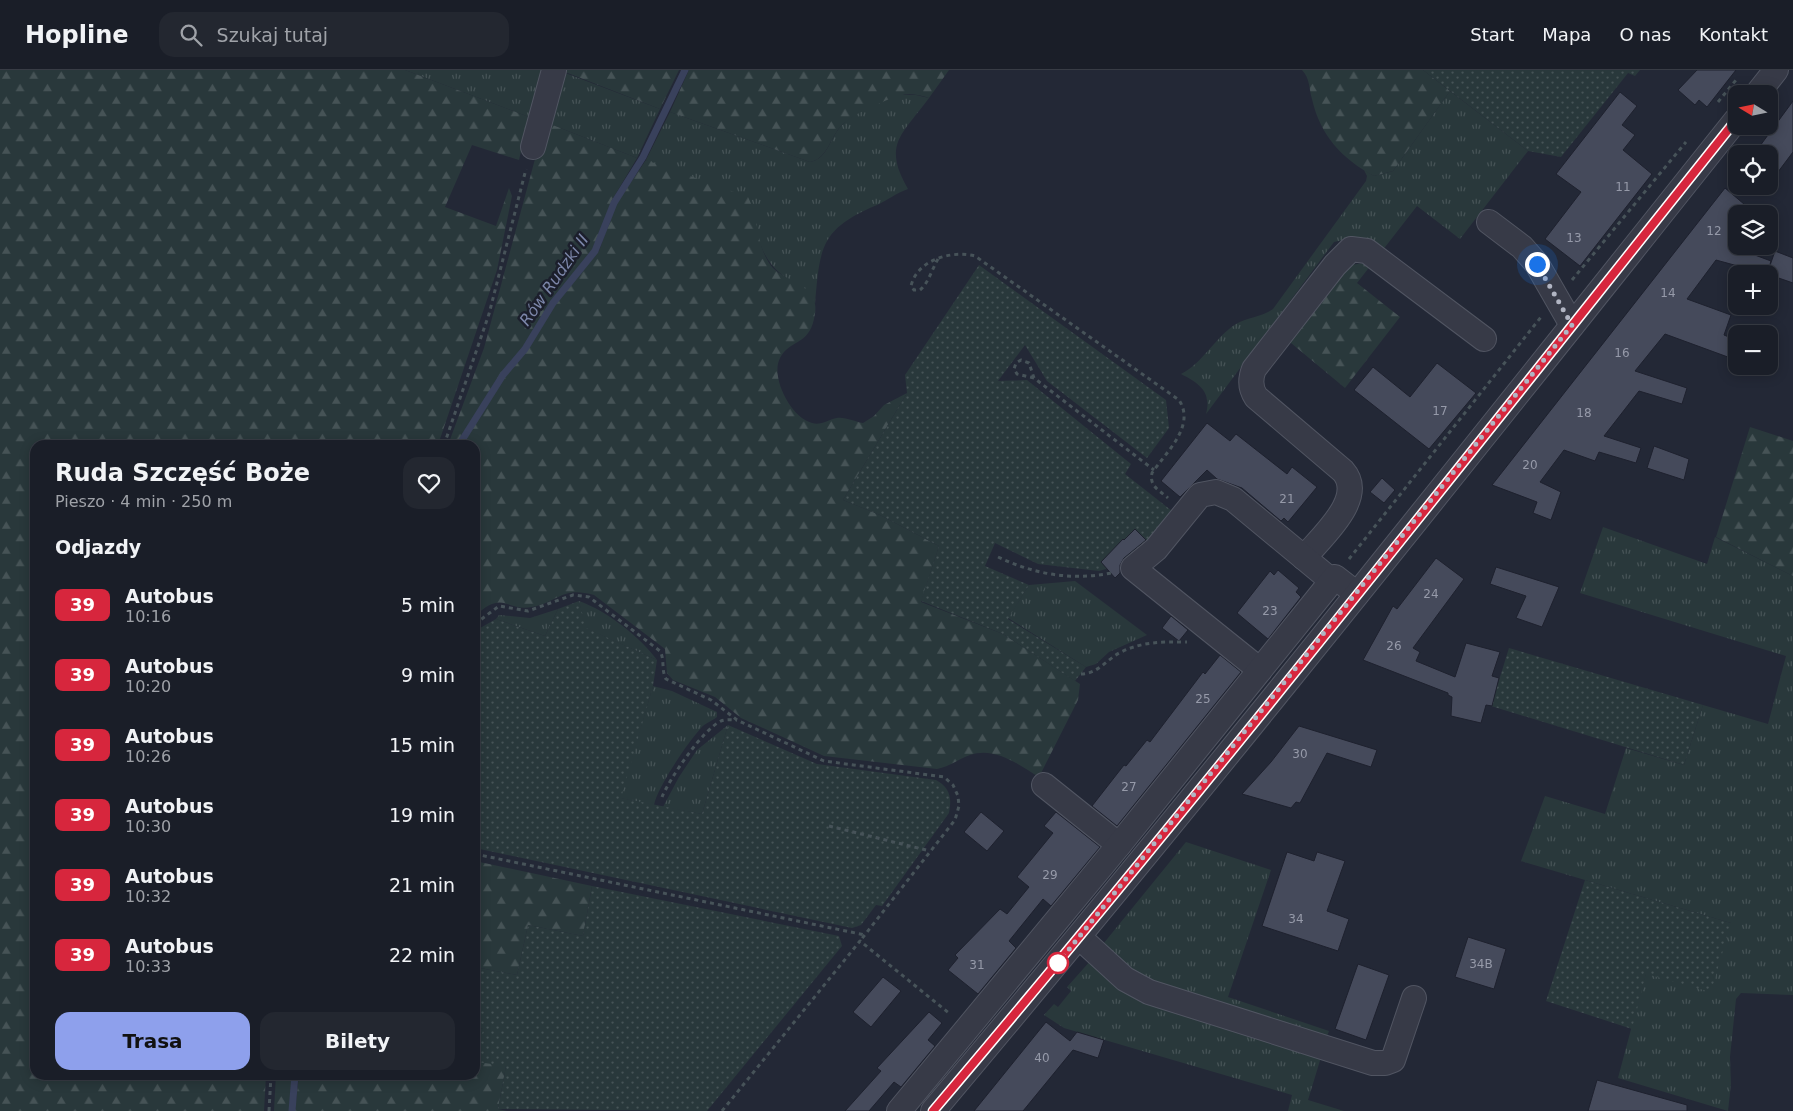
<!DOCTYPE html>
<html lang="pl">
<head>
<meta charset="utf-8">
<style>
	:root { --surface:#1a1e28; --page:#232730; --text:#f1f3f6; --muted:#9fa2a8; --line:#383c45; --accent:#8ea0ec }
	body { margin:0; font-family:"DejaVu Sans",sans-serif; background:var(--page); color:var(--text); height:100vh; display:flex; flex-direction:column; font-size:19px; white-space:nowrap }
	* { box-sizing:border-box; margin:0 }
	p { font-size:16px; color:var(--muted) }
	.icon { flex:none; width:28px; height:28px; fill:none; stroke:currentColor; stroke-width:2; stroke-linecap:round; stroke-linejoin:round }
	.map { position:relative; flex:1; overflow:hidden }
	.side { position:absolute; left:30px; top:370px; width:450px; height:640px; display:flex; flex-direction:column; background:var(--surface); border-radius:15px; box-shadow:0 2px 12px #0003,0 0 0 1px var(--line) }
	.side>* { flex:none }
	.badge { padding:0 10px; border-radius:8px; font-size:18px; line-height:32px }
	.needle { width:32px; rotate:280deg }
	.controls { position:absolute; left:1728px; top:15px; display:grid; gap:10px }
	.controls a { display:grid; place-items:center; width:50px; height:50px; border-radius:10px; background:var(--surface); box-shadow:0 2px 12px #0003,0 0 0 1px var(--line); font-size:25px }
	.you { position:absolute; width:25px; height:25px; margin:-12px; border:4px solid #fff; border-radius:50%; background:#1a73e8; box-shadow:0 0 0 8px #1a73e833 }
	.map>.badge { position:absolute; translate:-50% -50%; box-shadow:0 0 0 2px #fff }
	h2 { padding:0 25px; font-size:19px; line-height:45px }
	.round { display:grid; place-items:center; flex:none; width:52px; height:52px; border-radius:15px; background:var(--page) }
	.headline { display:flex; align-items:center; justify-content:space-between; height:85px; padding:0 25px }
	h1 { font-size:24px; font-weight:800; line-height:38px }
	.primary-button { display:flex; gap:10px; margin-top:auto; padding:10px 25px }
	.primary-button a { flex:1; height:58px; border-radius:15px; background:var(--accent); color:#111; font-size:20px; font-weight:800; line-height:58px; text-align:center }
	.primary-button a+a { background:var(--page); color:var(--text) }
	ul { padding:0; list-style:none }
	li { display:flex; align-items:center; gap:15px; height:70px; padding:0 25px }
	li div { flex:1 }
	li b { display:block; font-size:19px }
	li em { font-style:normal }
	li .badge { min-width:55px; font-weight:700; text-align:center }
	header { display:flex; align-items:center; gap:30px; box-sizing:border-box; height:70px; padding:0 25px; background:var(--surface); border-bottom:1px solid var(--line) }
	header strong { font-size:24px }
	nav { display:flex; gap:28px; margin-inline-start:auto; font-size:18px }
	.search { width:350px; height:45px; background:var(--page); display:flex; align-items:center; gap:12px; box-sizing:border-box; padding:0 18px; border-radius:15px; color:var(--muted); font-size:19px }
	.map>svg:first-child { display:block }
</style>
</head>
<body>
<header>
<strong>Hopline</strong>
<div class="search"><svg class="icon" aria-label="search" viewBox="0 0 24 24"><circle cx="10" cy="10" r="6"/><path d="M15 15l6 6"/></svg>Szukaj tutaj</div>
<nav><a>Start</a><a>Mapa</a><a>O nas</a><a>Kontakt</a></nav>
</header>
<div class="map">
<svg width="1793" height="1041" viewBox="0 0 1793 1041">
	<defs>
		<pattern id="grass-tufts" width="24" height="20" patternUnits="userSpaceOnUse" patternTransform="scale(1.25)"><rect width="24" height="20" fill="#29383b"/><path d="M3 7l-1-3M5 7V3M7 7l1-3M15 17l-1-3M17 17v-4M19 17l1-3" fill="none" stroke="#465356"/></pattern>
		<pattern id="forest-firs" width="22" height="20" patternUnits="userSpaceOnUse" patternTransform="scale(1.25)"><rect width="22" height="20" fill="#29383b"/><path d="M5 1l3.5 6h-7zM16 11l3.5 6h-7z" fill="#465356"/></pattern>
		<pattern id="garden-dots" width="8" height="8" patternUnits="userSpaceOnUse" patternTransform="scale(1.25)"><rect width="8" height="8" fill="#29383b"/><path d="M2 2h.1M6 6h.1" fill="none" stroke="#465356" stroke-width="1.8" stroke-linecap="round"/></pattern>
	</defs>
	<rect width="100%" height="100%" fill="#232836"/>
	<g fill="url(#grass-tufts)">
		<path d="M405,0h137l-13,47z"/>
		<path d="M560,1l100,38 -23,49 -92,-36z"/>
		<path d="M1450,21l78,60 -68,88 -43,-33 -35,45 -30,-13 -18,4 -128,172c6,-22 -7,-31 -25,-40 22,-11 34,-37 55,-50 12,-7 25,-7 37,-15l93,-128 1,-5 -3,-6 10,6 19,-5z"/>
		<path d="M900,25h16l13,3c-27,37 -47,46 -21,91 -12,4 -20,11 -31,16 -57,24 -57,42 -62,99 -7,-17 -21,-20 -34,-30 -14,-11 -21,-27 -25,-44l-110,-70 24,-48 140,50c18,-3 20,-25 32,-37 14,-14 39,-26 58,-30z"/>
		<path d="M1603,457l104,37 8,-27 78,39v419l-52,-2 -5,6 -6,58 1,27 -3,27 -110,-33 28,-105 85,-50 -210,-62 24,-65 60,18 21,-66 58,17 19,-60 65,19 18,-68 -206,-63z"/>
		<path d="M1075,511l72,54 -38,17 -13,12 -10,3 -78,-49 21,-33z"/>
		<path d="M579,531c28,10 60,35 78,59l-72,-32z"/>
		<path d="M558,539l-13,27 -49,-17 3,-4 31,3z"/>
		<path d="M653,616l19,5 45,21v5c-5,4 -12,6 -16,11 -13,14 -44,60 -47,77l-34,-7z"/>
		<path d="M728,655l-26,89 -39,-7 16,-30 18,-27z"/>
		<path d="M1186,772l85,28 -43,127 101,34 -4,11 -175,-55 -51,-38z"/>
		<path d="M1092,889l230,95 -14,46 36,11h-56l4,-16 -228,-67 -20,-13 10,-11 4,3 13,-16 -4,-4z"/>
	</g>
	<g fill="url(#forest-firs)">
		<path d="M0,0h405l124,47 -10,43 -47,-15 -27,62 51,19 13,-38 3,8 -15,74 -59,175h-403v630h231l-2,36h-264z"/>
		<path d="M560,0h119l-19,39z"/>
		<path d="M689,0h260l-20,28c-25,-9 -37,0 -59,10 -10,4 -21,10 -29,18 -11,12 -14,33 -31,36l-140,-50z"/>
		<path d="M1302,0h121l27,21 -57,80 -19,5c-32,-17 -54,-41 -62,-77 -3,-10 -2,-21 -10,-29z"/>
		<path d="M545,52l92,36 -25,42 -18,50 -42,50 -28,48 -21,24 -45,73h-10l36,-97z"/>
		<path d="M646,90l102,37c12,23 7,50 25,71 13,13 37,15 42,36 1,6 0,10 -1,15 -6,27 -24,20 -34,39 -10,19 11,60 32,65 9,3 17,-4 25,-5 9,-1 18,4 26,5l11,-7 10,-11 23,-12 -64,107 37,15 59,31 -18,56 82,32 77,50 -2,16 -39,77c-20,-12 -44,-31 -69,-22 -12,4 -21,12 -33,14l-113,-13 -83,-38 -26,-21 -42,-17 -6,-7 -2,-24 -71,-54c-32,-9 -35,7 -62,12 -26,5 -28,-18 -57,9v-171h-13l42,-68 24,-28 28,-47 43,-51 17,-47z"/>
		<path d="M1363,193l8,2 -14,18 43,34 -55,71 -60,-50 61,-72z"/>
		<path d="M1750,357l43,14v135l-77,-39z"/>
		<path d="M475,791l117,25 -9,50 -55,-11 -11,50 -42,-8z"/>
		<path d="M475,957l8,2 23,37 -8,43 9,2h-212l4,-36h176z"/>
		<path d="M276,1005h16l-3,36h-15z"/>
	</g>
	<g fill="url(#garden-dots)">
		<path d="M1423,0h217l-5,6 -7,-3 -67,84 -33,-6z"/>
		<path d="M979,195l187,135 3,28 -22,30 -100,-77 -22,-36 -27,36 29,-1 104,84 -6,10 47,37 -35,49 -38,11 -61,-7 -43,-21 -10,23 44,19 -21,34 78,48 -11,14 -72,-47 -82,-33 18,-55 -59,-31 -37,-15 64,-107 -2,-18z"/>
		<path d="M579,531l7,27 71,32 -4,26 -32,112 81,16 26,-89 89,39 119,16c14,8 16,17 13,33l-67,93 -6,-1 -15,20 -9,3 -377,-80v-211l5,-9 16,-9 49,17 13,-27z"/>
		<path d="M1509,578l194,57 -19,60 -193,-59z"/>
		<path d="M1585,810l146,43 -20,69 -65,-18 -14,55 -86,-28z"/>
		<path d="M592,816l247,50 3,10 -135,165 -209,-2 8,-43 -29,-4 6,-33 -8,-2v-60l42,8 11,-50 55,11z"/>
	</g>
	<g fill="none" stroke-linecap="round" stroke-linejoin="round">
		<g stroke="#39415c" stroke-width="7">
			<path d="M459,375l44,-70 22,-26 28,-46 42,-52 19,-48 29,-46 42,-87"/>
			<path d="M292,1041l3,-36"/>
		</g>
	</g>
	<g fill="#454a5b" stroke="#1e212e">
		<path d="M1697,0h39l-29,37 -8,-7 -4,5 -17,-15z"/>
		<path d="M1620,22l17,14 -15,19 13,10 -12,15 29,24 -72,92 -35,-27 36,-47 -25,-18z"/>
		<path d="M1793,31v51l-24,32v-30h-15z"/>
		<path d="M1725,118l26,22 -2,4h-13v19l-8,12 43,16 -4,13 -51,-14 -29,39 44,16 -7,20 12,5v20l-71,-26 -30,37 52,17 -5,16 -43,-13 -35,45 37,12 -5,15 -37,-11 -4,9 -31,-11 -24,32 21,10 -10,28 -18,-7 4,-11 -45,-17z"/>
		<path d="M1775,181l18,7v25l-26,-9z"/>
		<path d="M1769,281l9,3 -8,19 -18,-7h17z"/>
		<path d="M1437,293l39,30 -47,56 -75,-59 19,-23 37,30z"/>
		<path d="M1207,353l23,18 6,-7 51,40 5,-7 25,20 -29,35 -4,-4 -3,3 -39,-33 -25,-9 -10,-9 -27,27 -19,-16z"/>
		<path d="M1654,376l35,13 -5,21 -37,-12z"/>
		<path d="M1382,408l13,12 -11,13 -14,-11z"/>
		<path d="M1135,459l11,11 -22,18 -4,7v8l-5,5 -14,-16 22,-23 1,1z"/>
		<path d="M1436,488l28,21 -51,69 7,4 -4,9 39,16 11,-34 34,9 -8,24 7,2 -7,28 -6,-1 -5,18 -30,-7 1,-19 -4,-2v-2l-85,-33 30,-54 4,3z"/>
		<path d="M1496,497l63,20 -17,40 -26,-9 10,-22 -36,-12z"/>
		<path d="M1278,500l21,18 -3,4 5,5 -33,42 -31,-26 33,-42 4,4z"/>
		<path d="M1171,546l17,14 -9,11 -17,-13z"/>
		<path d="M1220,585l21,17 -124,154 -25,-20 32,-41 2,1 21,-26 3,2 53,-70 2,2z"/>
		<path d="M1299,656l78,24 -6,17 -44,-14 -27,50 -4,-1 -5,6 -49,-14 29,-32z"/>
		<path d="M981,742l23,19 -17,20 -23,-19z"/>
		<path d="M1056,742l44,35 -49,59 -8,-7 -34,42 7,7 -38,46 -30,-24 10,-12 -3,-3 45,-46 7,5 22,-27 -12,-10 36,-44 -9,-7z"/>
		<path d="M1287,782l27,9 3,-9 28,9 -18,50 22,8 -11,32 -76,-25z"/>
		<path d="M1468,867l38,12 -12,40 -39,-12z"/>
		<path d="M1358,894l31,11 -23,65 -31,-11z"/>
		<path d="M883,907l18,14 -30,36 -18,-15z"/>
		<path d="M929,942l13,11 -14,17 7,6 -34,41 -7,-5 -25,29h-24l36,-40 -4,-3z"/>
		<path d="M1046,952l24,19 7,-9 27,8 -6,18 -25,-8 -50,61h-49z"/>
		<path d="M1597,1010l90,25v6h-99z"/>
	</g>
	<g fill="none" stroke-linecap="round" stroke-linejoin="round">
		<defs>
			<g id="minor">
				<path d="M1757,24l19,-24"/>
				<path d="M533,77l21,-77"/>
				<path d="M1489,152l33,25 15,17 35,61"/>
				<path d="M1304,488c17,-21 63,-60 39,-87l-87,-74c-6,-9 -6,-18 -2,-28l81,-104 16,-16 16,2 117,88"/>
				<path d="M1260,600l-127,-102 23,-19 44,-54 16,-3 17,7 99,82"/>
				<path d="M1044,715l75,60"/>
				<path d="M1079,867l46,42 24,13 224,71h12l8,-3 21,-62"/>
				<path d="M899,1041l220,-266 216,-268 22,17"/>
				<path d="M933,1041c274,-325 538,-659 803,-991"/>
			</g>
		</defs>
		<use href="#minor" stroke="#515562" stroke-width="26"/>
		<g stroke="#475359" stroke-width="3" stroke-dasharray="4 4" stroke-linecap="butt">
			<path d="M1718,32l18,-22"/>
			<path d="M938,189c-6,10 -10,25 -18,31h-6l-3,-4c6,-26 40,-36 64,-30l204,144c17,26 -13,52 -27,73 -3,13 7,17 16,25"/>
			<path d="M1572,210l114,-138"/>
			<path d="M1034,308l-17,-4 -3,-5 2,-6 5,-3 8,3 5,15 120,92"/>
			<path d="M444,375l45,-131 37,-145"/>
			<path d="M998,487c36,17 73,24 113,16"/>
			<path d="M1349,489l192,-242"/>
			<path d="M475,554l24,-18 29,5 45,-16 16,2 71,54c5,9 1,19 6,28l45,21 26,20 87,41 120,16 9,8 5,11 1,10 -4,14 -95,121"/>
			<path d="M1081,604c17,0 26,-15 40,-22 23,-11 42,-10 66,-10"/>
			<path d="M662,727c8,-19 41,-68 59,-76 5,-2 11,-1 16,-1"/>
			<path d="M829,756l101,25"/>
			<path d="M475,784l390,81"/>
			<path d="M269,1041l2,-36"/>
			<path d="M722,1041l138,-170 90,73"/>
		</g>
		<use href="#minor" stroke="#373a47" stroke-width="24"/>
	</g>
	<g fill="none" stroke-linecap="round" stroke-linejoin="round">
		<defs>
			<path id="line" d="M933,1041c275,-324 538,-659 803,-991"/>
		</defs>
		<use href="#line" stroke="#fff" stroke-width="11"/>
		<use href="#line" stroke="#d7263d" stroke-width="8"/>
		<path stroke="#b1b5c3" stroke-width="5" stroke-dasharray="0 9" d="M1058,893l514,-638 -35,-61"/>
	</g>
	<circle fill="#fff" stroke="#d7263d" stroke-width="2.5" cx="1058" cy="893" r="10"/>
	<g text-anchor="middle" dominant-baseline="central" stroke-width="5" stroke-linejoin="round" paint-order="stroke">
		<g font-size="12" fill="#969aa9">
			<text x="1623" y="117">11</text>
			<text x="1714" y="161">12</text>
			<text x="1574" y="168">13</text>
			<text x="1668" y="223">14</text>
			<text x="1622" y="283">16</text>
			<text x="1440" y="341">17</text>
			<text x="1584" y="343">18</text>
			<text x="1530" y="395">20</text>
			<text x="1287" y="429">21</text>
			<text x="1431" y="524">24</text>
			<text x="1270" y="541">23</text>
			<text x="1394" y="576">26</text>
			<text x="1203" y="629">25</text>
			<text x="1300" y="684">30</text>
			<text x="1129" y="717">27</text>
			<text x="1050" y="805">29</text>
			<text x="1296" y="849">34</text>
			<text x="1481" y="894">34B</text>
			<text x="977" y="895">31</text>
			<text x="1042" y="988">40</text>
		</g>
		<g font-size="16" font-style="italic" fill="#7c86a9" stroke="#1c1f2c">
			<text transform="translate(554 210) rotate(-55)">Rów Rudzki II</text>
		</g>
	</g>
</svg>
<div class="controls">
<a><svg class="needle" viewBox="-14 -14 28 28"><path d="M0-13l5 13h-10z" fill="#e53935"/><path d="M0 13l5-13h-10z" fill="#9fa2a8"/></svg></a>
<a><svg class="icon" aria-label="locate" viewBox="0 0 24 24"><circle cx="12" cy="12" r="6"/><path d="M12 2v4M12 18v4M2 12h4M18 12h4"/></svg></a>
<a><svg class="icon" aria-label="layers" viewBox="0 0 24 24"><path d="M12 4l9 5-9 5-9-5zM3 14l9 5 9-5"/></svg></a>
<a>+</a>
<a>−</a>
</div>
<div class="you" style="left:1537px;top:194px"></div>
<section class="side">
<div class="headline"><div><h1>Ruda Szczęść Boże</h1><p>Pieszo · 4 min · 250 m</p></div><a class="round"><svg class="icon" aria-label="heart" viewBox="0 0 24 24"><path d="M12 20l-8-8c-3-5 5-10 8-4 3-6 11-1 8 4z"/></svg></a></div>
<h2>Odjazdy</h2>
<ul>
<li><span class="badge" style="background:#d7263d;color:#fff">39</span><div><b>Autobus</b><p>10:16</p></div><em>5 min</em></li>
<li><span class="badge" style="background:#d7263d;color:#fff">39</span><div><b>Autobus</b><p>10:20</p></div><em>9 min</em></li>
<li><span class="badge" style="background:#d7263d;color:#fff">39</span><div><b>Autobus</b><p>10:26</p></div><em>15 min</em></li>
<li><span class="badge" style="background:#d7263d;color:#fff">39</span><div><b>Autobus</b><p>10:30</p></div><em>19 min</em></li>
<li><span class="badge" style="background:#d7263d;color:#fff">39</span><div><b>Autobus</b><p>10:32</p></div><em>21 min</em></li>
<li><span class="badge" style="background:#d7263d;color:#fff">39</span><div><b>Autobus</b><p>10:33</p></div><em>22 min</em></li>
</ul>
<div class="primary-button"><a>Trasa</a><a>Bilety</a></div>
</section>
</div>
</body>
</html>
